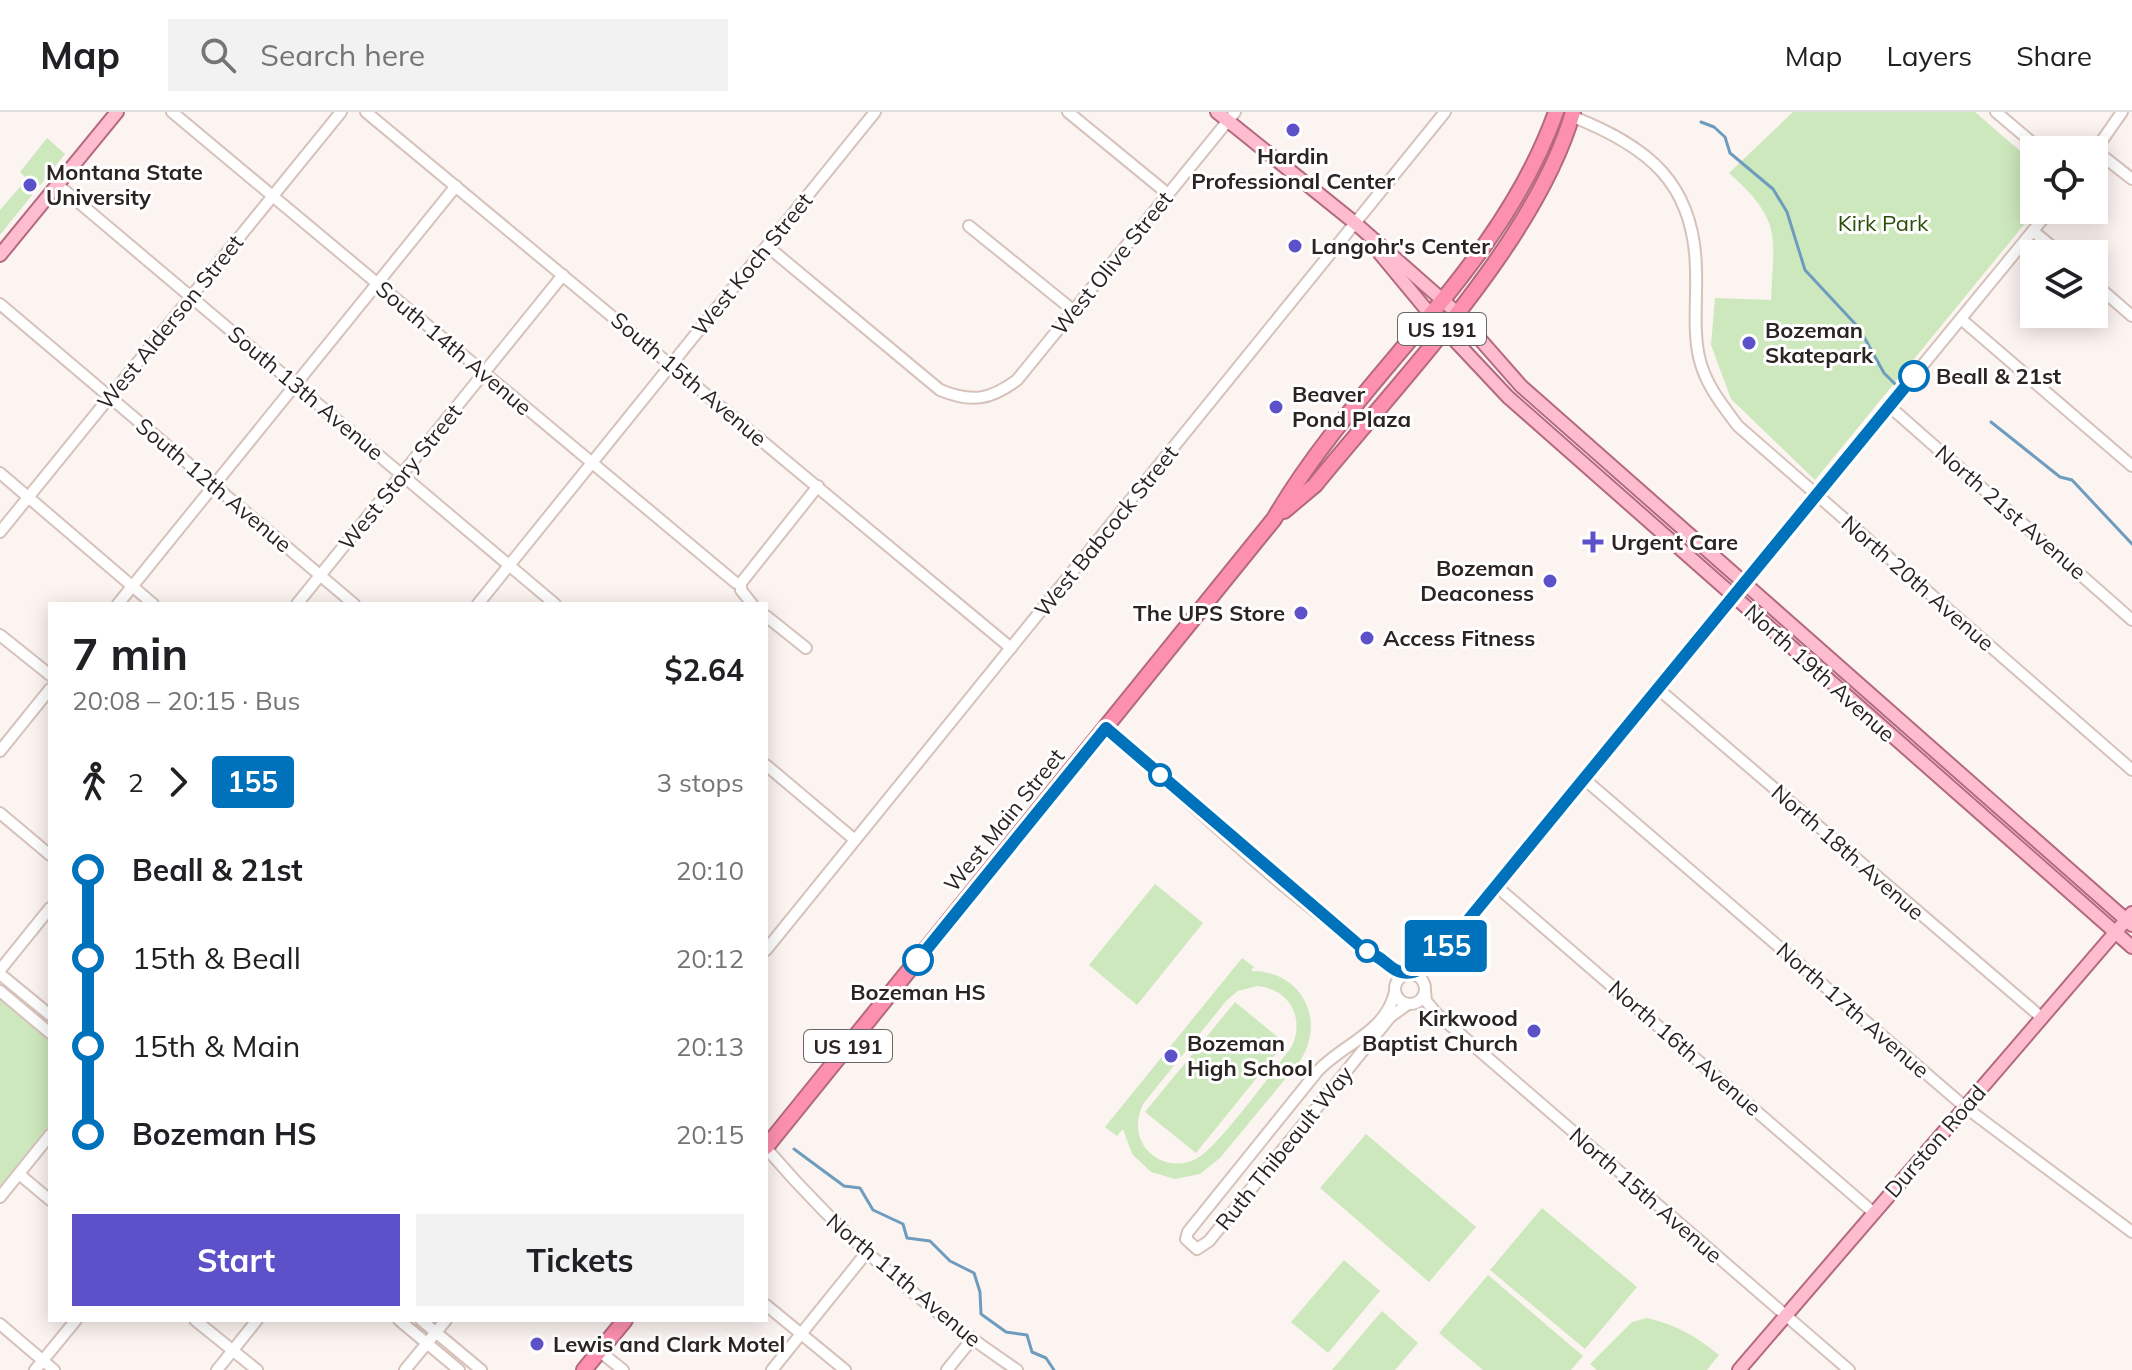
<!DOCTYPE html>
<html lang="en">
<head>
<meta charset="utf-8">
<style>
	:root { --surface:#fff; --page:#f2f2f2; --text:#202124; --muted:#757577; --line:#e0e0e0; --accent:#5c51c9 }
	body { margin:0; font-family:Mulish,sans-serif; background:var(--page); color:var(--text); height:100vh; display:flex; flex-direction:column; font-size:30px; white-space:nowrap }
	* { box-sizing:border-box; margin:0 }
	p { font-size:26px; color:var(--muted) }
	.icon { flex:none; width:44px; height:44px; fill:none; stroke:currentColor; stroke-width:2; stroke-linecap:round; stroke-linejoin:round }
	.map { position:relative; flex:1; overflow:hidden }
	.panel { position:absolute; left:48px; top:490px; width:720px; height:720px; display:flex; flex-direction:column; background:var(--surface); border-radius:0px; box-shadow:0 4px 20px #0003 }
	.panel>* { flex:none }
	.badge { padding:0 16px; border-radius:6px; font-size:28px; line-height:52px }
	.buttons { position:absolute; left:2020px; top:24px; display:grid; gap:16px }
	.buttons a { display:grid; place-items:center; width:88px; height:88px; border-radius:0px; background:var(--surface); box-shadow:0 4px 20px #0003; font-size:40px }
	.map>.badge { position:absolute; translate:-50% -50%; box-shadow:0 0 0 4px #fff }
	.legs { display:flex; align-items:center; gap:12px; height:88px; padding:0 24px; font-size:26px }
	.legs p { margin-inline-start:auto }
	.headline { display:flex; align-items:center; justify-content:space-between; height:136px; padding:0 24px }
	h1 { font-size:44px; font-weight:700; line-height:60px }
	.action { display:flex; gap:16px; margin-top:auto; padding:16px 24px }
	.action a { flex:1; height:92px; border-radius:0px; background:var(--accent); color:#fff; font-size:32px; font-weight:700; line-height:92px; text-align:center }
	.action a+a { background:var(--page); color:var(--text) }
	ul { padding:0 24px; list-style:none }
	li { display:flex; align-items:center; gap:28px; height:88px; font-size:30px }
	li i { display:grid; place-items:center; width:12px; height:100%; margin:0 10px; background:currentColor }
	li i::after { content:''; width:20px; height:20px; margin:-10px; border:6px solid; border-radius:50%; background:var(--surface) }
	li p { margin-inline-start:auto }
	li:first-child i { background:linear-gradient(#0000 50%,currentColor 0) }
	li:last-child i { background:linear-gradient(currentColor 50%,#0000 0) }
	header { display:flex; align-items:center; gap:48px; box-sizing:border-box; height:112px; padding:0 40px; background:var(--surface); border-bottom:2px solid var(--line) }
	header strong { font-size:38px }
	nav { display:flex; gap:44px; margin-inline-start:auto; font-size:28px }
	.search { width:560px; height:72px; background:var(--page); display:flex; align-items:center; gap:20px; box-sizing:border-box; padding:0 28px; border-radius:0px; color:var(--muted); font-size:30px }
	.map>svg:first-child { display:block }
</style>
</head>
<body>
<header>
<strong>Map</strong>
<div class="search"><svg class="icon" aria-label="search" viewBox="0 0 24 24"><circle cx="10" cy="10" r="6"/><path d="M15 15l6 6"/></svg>Search here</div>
<nav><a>Map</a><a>Layers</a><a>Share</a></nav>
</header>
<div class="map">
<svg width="2132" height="1258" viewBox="0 0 2132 1258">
	<rect width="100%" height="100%" fill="#fcf4f1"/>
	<g fill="#cee8bd" fill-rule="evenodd">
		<path d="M1793,0h182l59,51 2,47 -221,270 -84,-81 -20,-54 4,-47 56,2c3,-67 11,-79 -42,-127z"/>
		<path d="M47,26l18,16 -65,81v-25l27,-31 -7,-7z"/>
		<path d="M1155,772l48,39 -66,82 -48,-40z"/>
		<path d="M1242,846l12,9 -3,4c50,-1 76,49 49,90l-80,97 -20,16 -25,5 -24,-7 -19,-18 -9,-25 -6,7 -12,-9zM1257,874c32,3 48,31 35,60 -17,23 -72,98 -93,111 -18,12 -43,7 -55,-11 -9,-14 -7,-29 -1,-42l84,-104 11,-9z"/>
		<path d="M0,887l50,41v85l-50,63z"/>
		<path d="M1235,890l50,41 -89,110 -51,-41z"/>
		<path d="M1366,1022l110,93 -47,55 -109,-94z"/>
		<path d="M1542,1096l95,79 -52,62 -95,-79z"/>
		<path d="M1344,1148l36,31 -52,62 -37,-31z"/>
		<path d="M1488,1163l95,81 -12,14h-88l-44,-37z"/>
		<path d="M1382,1199l36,32 -23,27h-63z"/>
		<path d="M1647,1206c29,7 49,18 72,37l-12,15h-110l-7,-6 42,-42z"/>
	</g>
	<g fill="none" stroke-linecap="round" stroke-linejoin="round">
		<g stroke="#6e9cbe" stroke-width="3">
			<path d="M1701,10l13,5 11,10 5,16 43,36 14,23 18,58 54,58 25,45 12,12"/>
			<path d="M1991,310l69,55 12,3 60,64"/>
			<path d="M794,1037l50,37 16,2 13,22 30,14 4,14 23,3 20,20 24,12 6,19 1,22 25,18 21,3 5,17 14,6 8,12"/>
		</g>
		<defs>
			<g id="minor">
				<path d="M172,0l564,471"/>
				<path d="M366,0l645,536"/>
				<path d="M1068,0l100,82"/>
				<path d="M1996,0l45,38"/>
				<path d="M1571,4c77,30 124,67 125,155 1,28 -3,58 3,86 6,27 23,48 39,69l394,344"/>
				<path d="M2095,38l37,29"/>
				<path d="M2094,40l28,-40"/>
				<path d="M57,72l498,420"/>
				<path d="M969,114l105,85"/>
				<path d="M2033,119l28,23"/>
				<path d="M767,134l173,144c32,13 50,10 77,-10l218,-268"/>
				<path d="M2094,171l38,33"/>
				<path d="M0,192l354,300"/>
				<path d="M1961,207l171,147"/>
				<path d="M1889,294l243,214"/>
				<path d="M0,361l153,131"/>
				<path d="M0,420l341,-420"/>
				<path d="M118,492l338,-418"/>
				<path d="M297,492l266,-329"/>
				<path d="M478,492l397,-492"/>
				<path d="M752,492l-11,-14v-7l77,-97"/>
				<path d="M766,504l40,32"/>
				<path d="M0,523l50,40"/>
				<path d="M1656,575l385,330"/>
				<path d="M1106,616c89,77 175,165 272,228 12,8 17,16 32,18"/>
				<path d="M0,639l50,-62"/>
				<path d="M766,653l89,75"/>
				<path d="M1583,666l382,329 167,125"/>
				<path d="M0,701l50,42"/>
				<path d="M1496,774l378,327"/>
				<path d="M766,838l679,-838"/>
				<path d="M0,858l50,-62"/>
				<path d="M0,862l50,41"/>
				<path d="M1411,862l29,-21 610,-743"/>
				<circle cx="1410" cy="877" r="15"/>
				<path d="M0,879l50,42"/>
				<path d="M1425,879l1,10 11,13 412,356"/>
				<path d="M1395,880c-10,42 -54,52 -79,81l-128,159 -2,7 11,10 12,-8 181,-224 18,-13"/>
				<path d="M766,1036c73,85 158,160 251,222"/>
				<path d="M19,1062l31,26"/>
				<path d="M0,1085l50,-62"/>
				<path d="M766,1193l79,65"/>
				<path d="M195,1208l62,50"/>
				<path d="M399,1208l60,50"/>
				<path d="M421,1208l60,50"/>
				<path d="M0,1212l54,46"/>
				<path d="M599,1239l24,19"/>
				<path d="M35,1258l41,-50"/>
				<path d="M217,1258l40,-50"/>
				<path d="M405,1258l41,-50"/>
				<path d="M772,1258l95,-118"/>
				<path d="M947,1258l25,-31"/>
			</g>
			<g id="major">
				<path d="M1217,0l138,111 101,89 65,74 611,539"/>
				<path d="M1377,138l53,64 78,83 624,550"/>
				<path d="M0,143l117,-143"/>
				<path d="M1739,1258l393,-457"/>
			</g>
			<g id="highway">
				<path d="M1284,399l31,-26c85,-105 221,-244 258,-373"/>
				<path d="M766,1035l508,-628c83,-143 225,-247 282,-407"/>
				<path d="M584,1258l41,-50"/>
			</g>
		</defs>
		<use href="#minor" stroke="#d6c2bb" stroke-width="14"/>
		<use href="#major" stroke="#b46a7e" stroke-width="16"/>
		<use href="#highway" stroke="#b46a7e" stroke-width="18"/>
		<use href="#minor" stroke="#fff" stroke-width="10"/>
		<use href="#major" stroke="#febccf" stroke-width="12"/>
		<use href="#highway" stroke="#fd90af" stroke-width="14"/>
	</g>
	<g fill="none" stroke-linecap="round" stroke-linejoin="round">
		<defs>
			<path id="line-1" d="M918,848l188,-232 262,225c10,2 15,8 23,14 21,16 42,-5 56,-21l467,-570"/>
		</defs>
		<use href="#line-1" stroke="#fff" stroke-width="18"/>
		<use href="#line-1" stroke="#0072bc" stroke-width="12"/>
	</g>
	<g fill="#5c51c9" stroke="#fff" stroke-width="3">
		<circle cx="1293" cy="18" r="8"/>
		<circle cx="30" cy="73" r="8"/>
		<circle cx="1295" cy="134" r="8"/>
		<circle cx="1749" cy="231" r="8"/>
		<circle cx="1276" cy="295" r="8"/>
		<path d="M1589 418h8v8h8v8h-8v8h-8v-8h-8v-8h8z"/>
		<circle cx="1550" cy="469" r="8"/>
		<circle cx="1301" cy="501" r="8"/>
		<circle cx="1367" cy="526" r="8"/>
		<circle cx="1534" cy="919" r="8"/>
		<circle cx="1171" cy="944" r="8"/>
		<circle cx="537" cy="1232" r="8"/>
	</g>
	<g fill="#fff" stroke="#0072bc" stroke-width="4">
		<circle cx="1914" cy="264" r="14"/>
		<circle cx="1160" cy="663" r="10"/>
		<circle cx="1367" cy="839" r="10"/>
		<circle cx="918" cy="848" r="14"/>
	</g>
	<g text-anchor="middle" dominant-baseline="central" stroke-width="6" stroke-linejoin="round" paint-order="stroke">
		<g fill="#fff" stroke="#6b6664" stroke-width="2">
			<rect x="1398" y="201" width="88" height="32" rx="6"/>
			<rect x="804" y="918" width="88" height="32" rx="6"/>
		</g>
		<g font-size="20" font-weight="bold" fill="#2c2422">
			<text x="1442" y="217">US 191</text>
			<text x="848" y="934">US 191</text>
		</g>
		<g font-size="22" font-weight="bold" fill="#2c2422" stroke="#fff" text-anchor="start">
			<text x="1293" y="44" text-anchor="middle">Hardin<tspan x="1293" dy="25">Professional Center</tspan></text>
			<text x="46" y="60">Montana State<tspan x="46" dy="25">University</tspan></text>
			<text x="1311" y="134">Langohr's Center</text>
			<text x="1765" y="218">Bozeman<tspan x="1765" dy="25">Skatepark</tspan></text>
			<text x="1292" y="282">Beaver<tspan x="1292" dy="25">Pond Plaza</tspan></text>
			<text x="1611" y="430">Urgent Care</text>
			<text x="1534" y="456" text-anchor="end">Bozeman<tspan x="1534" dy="25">Deaconess</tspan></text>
			<text x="1285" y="501" text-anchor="end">The UPS Store</text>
			<text x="1383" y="526">Access Fitness</text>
			<text x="1518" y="906" text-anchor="end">Kirkwood<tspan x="1518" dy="25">Baptist Church</tspan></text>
			<text x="1187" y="931">Bozeman<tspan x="1187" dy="25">High School</tspan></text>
			<text x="553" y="1232">Lewis and Clark Motel</text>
		</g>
		<g font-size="22" fill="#2c4d08" stroke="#fff">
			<text x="1883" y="111">Kirk Park</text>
		</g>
		<g font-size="22" fill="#2c2422" stroke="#fff">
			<text transform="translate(1112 151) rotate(-51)">West Olive Street</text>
			<text transform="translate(752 152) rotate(-51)">West Koch Street</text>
			<text transform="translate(170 210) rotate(-51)">West Alderson Street</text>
			<text transform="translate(454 236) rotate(40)">South 14th Avenue</text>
			<text transform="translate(689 267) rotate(40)">South 15th Avenue</text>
			<text transform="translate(306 281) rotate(40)">South 13th Avenue</text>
			<text transform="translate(400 365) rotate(-51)">West Story Street</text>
			<text transform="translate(214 373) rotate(40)">South 12th Avenue</text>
			<text transform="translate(2011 400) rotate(41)">North 21st Avenue</text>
			<text transform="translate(1106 419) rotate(-51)">West Babcock Street</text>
			<text transform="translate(1918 471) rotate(41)">North 20th Avenue</text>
			<text transform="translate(1820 561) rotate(42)">North 19th Avenue</text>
			<text transform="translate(1004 708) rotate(-51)">West Main Street</text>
			<text transform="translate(1848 740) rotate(41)">North 18th Avenue</text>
			<text transform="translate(1853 898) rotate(41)">North 17th Avenue</text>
			<text transform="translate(1685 936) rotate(41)">North 16th Avenue</text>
			<text transform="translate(1935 1029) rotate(-49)">Durston Road</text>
			<text transform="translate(1284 1036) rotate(-51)">Ruth Thibeault Way</text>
			<text transform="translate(1646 1083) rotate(41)">North 15th Avenue</text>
			<text transform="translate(904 1168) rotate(40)">North 11th Avenue</text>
		</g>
		<g font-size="22" font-weight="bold" fill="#2c2422" stroke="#fff" text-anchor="start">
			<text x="1936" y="264">Beall &amp; 21st</text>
			<text x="918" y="880" text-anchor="middle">Bozeman HS</text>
		</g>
	</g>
</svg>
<div class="buttons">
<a><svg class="icon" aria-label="locate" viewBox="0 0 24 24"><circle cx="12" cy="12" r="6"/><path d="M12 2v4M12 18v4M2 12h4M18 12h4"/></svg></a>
<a><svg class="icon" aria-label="layers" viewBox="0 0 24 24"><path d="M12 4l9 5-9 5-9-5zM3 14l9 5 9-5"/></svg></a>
</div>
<b class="badge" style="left:1446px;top:834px;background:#0072bc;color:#fff">155</b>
<section class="panel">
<div class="headline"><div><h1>7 min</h1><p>20:08 – 20:15 · Bus</p></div><b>$2.64</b></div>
<div class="legs"><svg class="icon" aria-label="walk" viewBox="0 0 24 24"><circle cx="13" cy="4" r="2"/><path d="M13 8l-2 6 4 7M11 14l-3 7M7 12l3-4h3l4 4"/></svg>2<svg class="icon" aria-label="forward" viewBox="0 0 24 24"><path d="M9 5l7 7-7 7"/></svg><b class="badge" style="background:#0072bc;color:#fff">155</b><p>3 stops</p></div>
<ul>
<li><i style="color:#0072bc"></i><b>Beall &amp; 21st</b><p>20:10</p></li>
<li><i style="color:#0072bc"></i><span>15th &amp; Beall</span><p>20:12</p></li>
<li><i style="color:#0072bc"></i><span>15th &amp; Main</span><p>20:13</p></li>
<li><i style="color:#0072bc"></i><b>Bozeman HS</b><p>20:15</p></li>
</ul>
<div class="action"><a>Start</a><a>Tickets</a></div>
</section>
</div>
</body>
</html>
